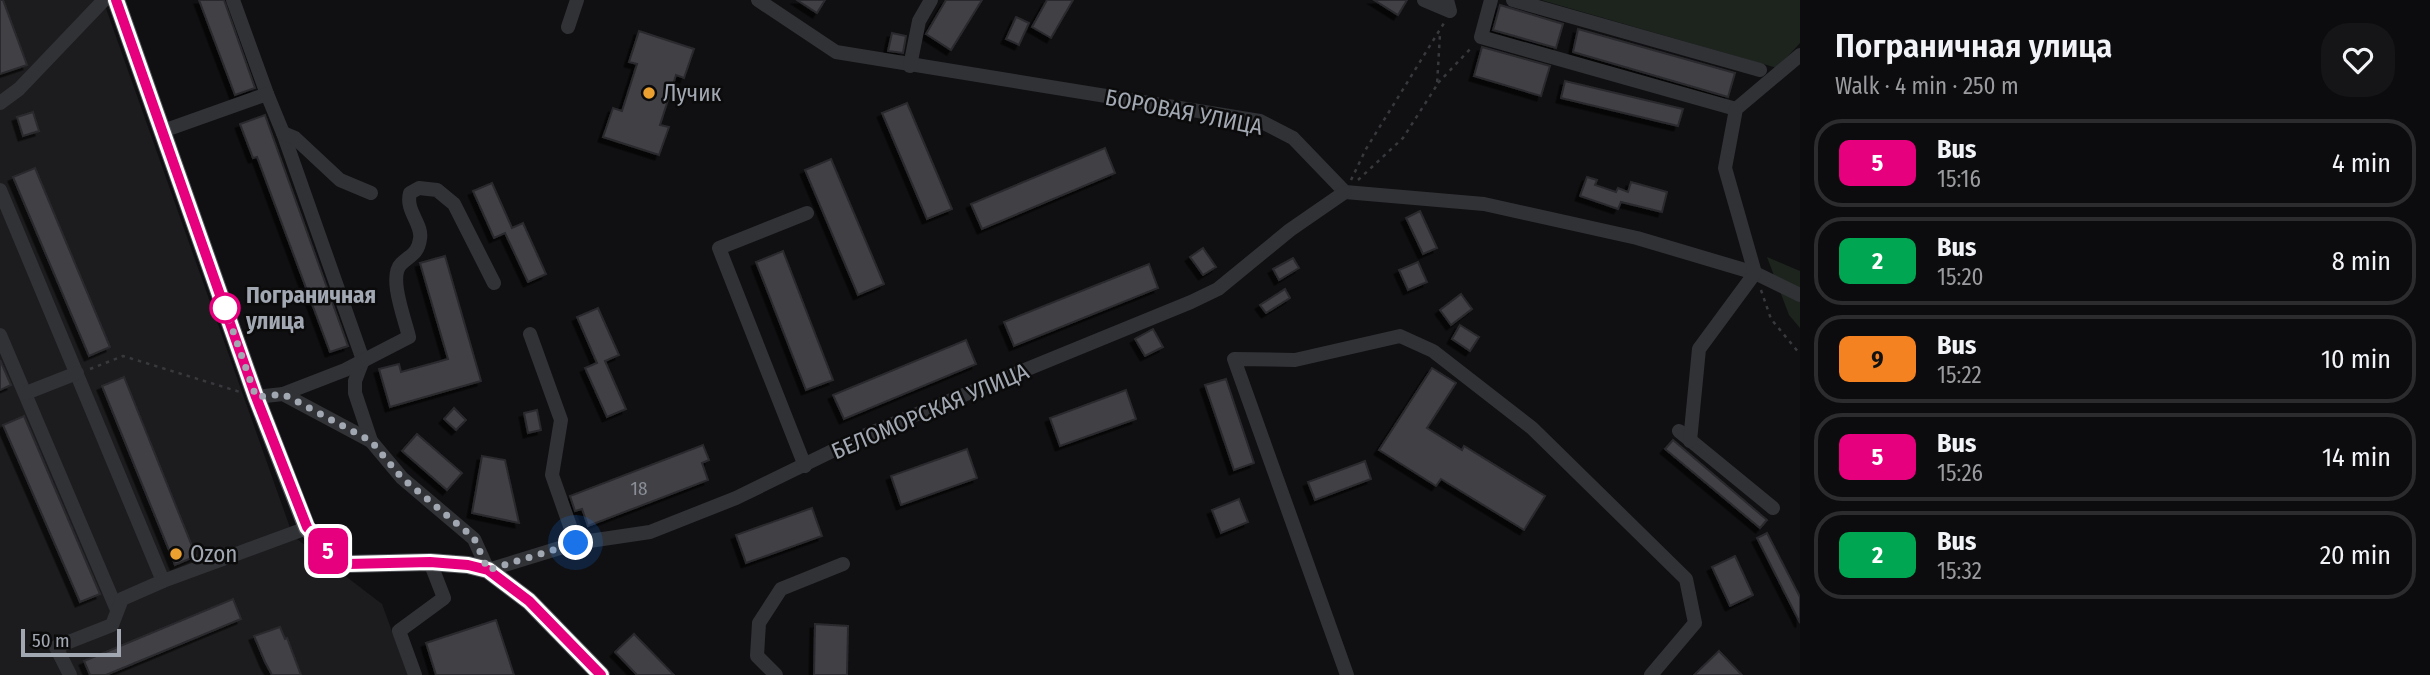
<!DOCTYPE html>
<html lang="en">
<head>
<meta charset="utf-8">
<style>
	:root { --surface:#0c0c0e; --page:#151517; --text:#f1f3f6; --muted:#9a9b9e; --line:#2c2c2e }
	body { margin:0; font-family:"Fira Sans Condensed",sans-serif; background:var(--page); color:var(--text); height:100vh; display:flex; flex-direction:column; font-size:26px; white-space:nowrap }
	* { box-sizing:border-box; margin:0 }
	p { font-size:23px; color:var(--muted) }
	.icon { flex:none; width:38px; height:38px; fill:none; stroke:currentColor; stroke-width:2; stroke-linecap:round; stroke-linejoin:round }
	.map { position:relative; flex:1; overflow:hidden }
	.details { display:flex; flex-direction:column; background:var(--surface); width:630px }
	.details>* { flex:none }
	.badge { padding:0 14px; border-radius:10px; font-size:24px; line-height:46px }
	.scale { position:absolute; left:21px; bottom:18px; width:100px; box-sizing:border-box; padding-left:7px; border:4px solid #a2a8b2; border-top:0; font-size:19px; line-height:24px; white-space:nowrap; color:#a2a8b2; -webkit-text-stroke:5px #0b0b0c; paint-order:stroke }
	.you { position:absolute; width:35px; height:35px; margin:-18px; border:5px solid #fff; border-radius:50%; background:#1a73e8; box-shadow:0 0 0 10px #1a73e833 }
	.map>.badge { position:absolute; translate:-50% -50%; box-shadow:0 0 0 4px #fff }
	.round { display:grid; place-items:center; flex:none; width:74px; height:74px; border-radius:28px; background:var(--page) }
	.head { display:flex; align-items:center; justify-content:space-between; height:119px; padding:0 35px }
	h1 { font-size:33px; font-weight:600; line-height:52px }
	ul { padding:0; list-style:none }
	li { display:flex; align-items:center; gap:21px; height:88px; margin:0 14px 10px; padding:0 21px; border:4px solid var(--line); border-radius:28px }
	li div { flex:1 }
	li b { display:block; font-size:26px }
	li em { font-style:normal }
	li .badge { min-width:77px; font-weight:700; text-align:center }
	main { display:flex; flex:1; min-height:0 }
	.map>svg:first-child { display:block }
</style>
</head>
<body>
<main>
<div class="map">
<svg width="1800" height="675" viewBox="0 0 1800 675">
	<defs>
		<filter id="shadow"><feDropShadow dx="-4.5" dy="4.5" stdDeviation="0" flood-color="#0009"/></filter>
	</defs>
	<rect width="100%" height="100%" fill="#101012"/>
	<path fill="#1c1c1e" d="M0,0h103l190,536 89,68 26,71h-408z"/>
	<g fill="#1d241d">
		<path d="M1541,0h259v43l-23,25z"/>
		<path d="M1767,257l33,14v57l-11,-13z"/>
	</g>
	<g fill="#3f4045" stroke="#2a2a2d" stroke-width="2" filter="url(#shadow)">
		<path d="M0,0h3l24,65 -27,9z"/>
		<path d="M199,0h25l31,88 -20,7z"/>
		<path d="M797,0h28l-8,13z"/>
		<path d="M946,0h36l-31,50 -25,-16z"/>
		<path d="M1047,0h26l-22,38 -19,-11z"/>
		<path d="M1374,0h33l-9,15z"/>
		<path d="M1500,5l63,19 -7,24 -63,-18z"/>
		<path d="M1016,17l13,6 -10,22 -13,-6z"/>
		<path d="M1578,29l157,44 -7,24 -155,-45z"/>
		<path d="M639,31l55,18 -10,29 -8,-3 -16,50 9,2 -10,28 -56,-18 10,-29 9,3 15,-47 -8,-2z"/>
		<path d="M892,33l14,3 -3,17 -15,-2z"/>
		<path d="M1482,47l68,19 -9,30 -67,-20z"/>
		<path d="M1565,81l118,28 -5,17 -117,-28z"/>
		<path d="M907,103l45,106 -25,10 -45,-106z"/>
		<path d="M33,112l6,19 -16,5 -6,-19z"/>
		<path d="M265,115l83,231 -18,6 -73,-195 -4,1 -13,-34z"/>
		<path d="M1105,148l10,25 -133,56 -11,-25z"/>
		<path d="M831,159l53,125 -26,11 -53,-125z"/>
		<path d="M35,168l75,179 -21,9 -76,-179z"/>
		<path d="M1587,177l10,3 -2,5 21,7 2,-4 10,4 3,-10 36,10 -5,20 -41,-10 -3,7 -38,-13z"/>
		<path d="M492,183l20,45 11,-5 23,51 -18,8 -23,-49 -11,5 -21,-47z"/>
		<path d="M1420,211l17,37 -14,6 -17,-36z"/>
		<path d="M1203,248l13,19 -13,8 -13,-18z"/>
		<path d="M783,251l50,129 -27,10 -50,-128z"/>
		<path d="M445,256l36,125 -91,26 -11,-38 20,-5 2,8 47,-13 -28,-96z"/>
		<path d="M1293,258l6,10 -20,12 -6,-11z"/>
		<path d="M1418,262l9,20 -19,8 -9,-20z"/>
		<path d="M1149,264l9,24 -144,58 -10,-24z"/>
		<path d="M1285,289l5,9 -24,15 -6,-8z"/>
		<path d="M1461,294l11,15 -21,16 -11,-15z"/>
		<path d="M598,308l21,47 -14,6 21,48 -19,8 -22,-49 12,-5 -20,-46z"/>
		<path d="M1460,325l19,12 -9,14 -18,-12z"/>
		<path d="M1153,329l10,18 -18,9 -10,-17z"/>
		<path d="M966,340l10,24 -132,55 -11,-24z"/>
		<path d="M0,360l11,25 -11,5z"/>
		<path d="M1432,368l24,15 -29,45 35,22 2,-4 81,50 -21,34 -83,-51 -5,7 -57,-36z"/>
		<path d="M124,377l72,179 -21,9 -73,-179z"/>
		<path d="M1226,379l28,84 -20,7 -29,-85z"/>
		<path d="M1126,390l10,29 -76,27 -10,-28z"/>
		<path d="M454,408l12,12 -10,10 -12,-11z"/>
		<path d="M537,410l4,20 -13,3 -4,-20z"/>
		<path d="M24,416l76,178 -20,8 -77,-177z"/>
		<path d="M417,434l45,39 -15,17 -45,-39z"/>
		<path d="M1673,440l94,80 -7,8 -95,-79z"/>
		<path d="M703,445l6,15 -7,3 6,17 -120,46 -6,-17 -7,2 -5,-15z"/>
		<path d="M967,449l10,29 -76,27 -10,-29z"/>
		<path d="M482,456l23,4 14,63 -47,-10z"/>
		<path d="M1365,461l6,18 -56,21 -7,-18z"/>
		<path d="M1239,499l9,23 -27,11 -9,-23z"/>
		<path d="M812,508l10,28 -76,27 -10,-28z"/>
		<path d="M1767,533l33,64v26l-43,-85z"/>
		<path d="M1735,556l18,39 -23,11 -18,-39z"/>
		<path d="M233,599l8,20 -135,56h-16l-6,-14z"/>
		<path d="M496,620l18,55h-78l-10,-32z"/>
		<path d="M815,624l33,2 -1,49h-33z"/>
		<path d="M280,627l5,12 2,-1 14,37h-29l-7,-13 -11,-26z"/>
		<path d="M634,634l40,41h-37l-22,-23z"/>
		<path d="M1719,651l23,24h-48z"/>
	</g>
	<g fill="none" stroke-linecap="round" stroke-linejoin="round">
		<g stroke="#37393d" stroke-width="2.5" stroke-dasharray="3.5 5" stroke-linecap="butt">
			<path d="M1438,83l34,-36"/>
			<path d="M1351,180l15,-31 78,-126"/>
			<path d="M1358,180l45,-42 34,-53 3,-51"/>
			<path d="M1761,290l10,29 29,35"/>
			<path d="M90,369l33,-13 117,36"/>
		</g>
		<g stroke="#313236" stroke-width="14">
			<path d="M233,0l34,94"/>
			<path d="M758,0l78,52 424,69 33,17 52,54 139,12 153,34 118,35 45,22"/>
			<path d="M1424,0l26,11 -3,-11"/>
			<path d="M1491,0l-10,37 255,72"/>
			<path d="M1513,0l247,70"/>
			<path d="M568,27l9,-27"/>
			<path d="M910,66l9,-45 12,-21"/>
			<path d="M0,103l19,-14 85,-89"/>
			<path d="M163,131l104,-37 16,39 80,227 -8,21v12l16,48"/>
			<path d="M283,133l12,5 45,42 31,13"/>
			<path d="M0,190l163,391"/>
			<path d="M530,334l31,86 -9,55 24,68"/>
			<path d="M0,335l117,275"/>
			<path d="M26,393l51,-20"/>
			<path d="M283,394l62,-24 64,-33c-4,-18 -21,-60 -8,-73 9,-9 17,-10 19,-25 3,-15 -15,-28 -10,-46l9,-5 18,2 17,14 40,79"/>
			<path d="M256,397l27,-3 88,47 31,37 72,61 14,31 88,-27 74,-11 86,-34 125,-61 330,-135 27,-13 72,-59 55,-38"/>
			<path d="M1679,431l94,77"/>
			<path d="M1690,441l9,-92 56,-76 -30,-105 11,-59 64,-54"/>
			<path d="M805,466l-86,-218 88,-35"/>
			<path d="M70,675l-14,-28 56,-22 10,-26 41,-18 144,-53"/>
			<path d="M415,675l-16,-44 45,-33 -14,-36"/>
			<path d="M776,675l-19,-19 2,-33 22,-34 62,-25"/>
			<path d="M1347,675l-113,-316 61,1 105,-24 33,15 99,77 154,151 9,44 -44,52"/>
		</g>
		<path stroke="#4d5055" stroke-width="18" d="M116,0l140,397 51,131 18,20 23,16 82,-2 38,3 20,5 41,31 72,74"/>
	</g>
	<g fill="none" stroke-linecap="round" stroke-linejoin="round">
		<defs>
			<path id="line" d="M116,0l140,397 51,130 18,21 23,16 82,-2 38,3 20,5 41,31 72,74"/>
		</defs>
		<use href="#line" stroke="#fff" stroke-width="16"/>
		<use href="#line" stroke="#e6007e" stroke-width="10"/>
		<path stroke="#a2a8b2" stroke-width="7" stroke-dasharray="0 12.6" d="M225,308l31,89 27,-3 88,47 31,37 72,60 14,32 88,-27"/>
	</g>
	<g fill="#eba02f" stroke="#0b0b0c" stroke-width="2.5">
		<circle cx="649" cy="93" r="7"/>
		<circle cx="176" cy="554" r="7"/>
	</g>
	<circle fill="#fff" stroke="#e6007e" stroke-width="3.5" cx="225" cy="308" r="14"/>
	<g text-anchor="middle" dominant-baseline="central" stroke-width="5" stroke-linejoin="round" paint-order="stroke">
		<g font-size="19" fill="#898e97">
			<text x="639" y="488">18</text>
		</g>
		<g font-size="23" fill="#a2a8b2" stroke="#0b0b0c" text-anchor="start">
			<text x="663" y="93">Лучик</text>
			<text x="190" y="554">Ozon</text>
		</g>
		<g font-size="23" fill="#a2a8b2" stroke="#0b0b0c">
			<text transform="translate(1184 112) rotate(11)">БОРОВАЯ УЛИЦА</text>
			<text transform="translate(930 411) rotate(-23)">БЕЛОМОРСКАЯ УЛИЦА</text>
		</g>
		<g font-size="23" font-weight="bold" fill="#a2a8b2" stroke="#0b0b0c" text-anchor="start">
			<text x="246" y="295">Пограничная<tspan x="246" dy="26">улица</tspan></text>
		</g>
	</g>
</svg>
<div class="scale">50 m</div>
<div class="you" style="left:576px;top:543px"></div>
<b class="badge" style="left:328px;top:551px;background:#e6007e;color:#fff">5</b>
</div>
<section class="details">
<div class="head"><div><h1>Пограничная улица</h1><p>Walk · 4 min · 250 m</p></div><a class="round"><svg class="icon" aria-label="heart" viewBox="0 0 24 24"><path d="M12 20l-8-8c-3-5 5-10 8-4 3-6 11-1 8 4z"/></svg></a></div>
<ul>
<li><span class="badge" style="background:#e6007e;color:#fff">5</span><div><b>Bus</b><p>15:16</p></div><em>4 min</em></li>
<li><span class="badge" style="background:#00a651;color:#fff">2</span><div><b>Bus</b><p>15:20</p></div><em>8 min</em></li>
<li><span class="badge" style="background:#f58220;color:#111">9</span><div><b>Bus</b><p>15:22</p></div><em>10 min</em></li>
<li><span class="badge" style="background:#e6007e;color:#fff">5</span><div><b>Bus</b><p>15:26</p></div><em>14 min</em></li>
<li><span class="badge" style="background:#00a651;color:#fff">2</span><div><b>Bus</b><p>15:32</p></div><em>20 min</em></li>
</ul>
</section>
</main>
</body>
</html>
